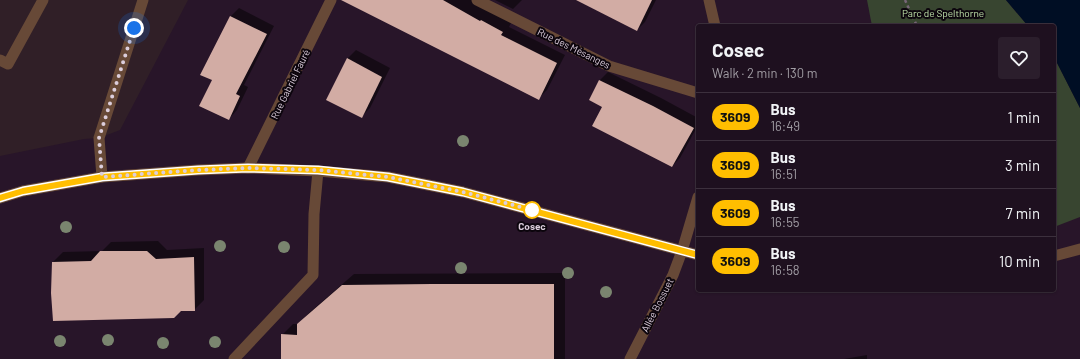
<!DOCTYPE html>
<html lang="en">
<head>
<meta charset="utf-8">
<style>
	:root { --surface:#1e101f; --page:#2b1e2c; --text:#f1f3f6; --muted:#a19da4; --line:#3c303d }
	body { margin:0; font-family:Barlow,sans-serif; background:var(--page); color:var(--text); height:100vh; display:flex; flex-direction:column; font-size:15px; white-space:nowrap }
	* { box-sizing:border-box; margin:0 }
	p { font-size:13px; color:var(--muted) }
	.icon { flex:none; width:22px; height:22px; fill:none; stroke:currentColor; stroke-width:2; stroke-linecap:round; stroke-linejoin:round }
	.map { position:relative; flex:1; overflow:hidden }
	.details { position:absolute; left:696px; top:24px; width:360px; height:268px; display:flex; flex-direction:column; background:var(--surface); border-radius:4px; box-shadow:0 1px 3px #0004,0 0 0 1px var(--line) }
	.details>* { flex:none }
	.badge { padding:0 8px; border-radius:13px; font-size:14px; line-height:26px }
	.you { position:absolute; width:20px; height:20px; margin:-10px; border:3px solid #fff; border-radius:50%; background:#1a73e8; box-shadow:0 0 0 6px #1a73e833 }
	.map>.badge { position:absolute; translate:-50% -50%; box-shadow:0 0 0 2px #fff }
	.round { display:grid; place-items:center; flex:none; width:42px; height:42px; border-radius:4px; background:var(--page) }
	.headline { display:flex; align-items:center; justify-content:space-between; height:68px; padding:0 16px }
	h1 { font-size:19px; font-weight:700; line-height:30px }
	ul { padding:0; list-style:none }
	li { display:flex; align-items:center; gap:12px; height:48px; padding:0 16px; border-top:1px solid var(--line) }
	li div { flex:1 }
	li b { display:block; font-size:15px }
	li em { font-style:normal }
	li .badge { min-width:44px; font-weight:700; text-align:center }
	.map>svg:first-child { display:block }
</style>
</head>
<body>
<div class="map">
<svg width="1080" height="359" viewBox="0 0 1080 359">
	<rect width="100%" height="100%" fill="#281529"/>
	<path fill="#301f27" d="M0,0h188l-68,130 -21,8 -15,1 -84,17z"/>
	<g fill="#384530">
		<path d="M867,0h139l22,26h-156z"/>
		<path d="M1054,57l26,51v109l-26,10z"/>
	</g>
	<path fill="#000e24" d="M1006,0h74v108l-26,-51v-31h-26z"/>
	<g fill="#0007">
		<path d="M382,0h104l29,15 -6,12 56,28 -18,35 -8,8z"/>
		<path d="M495,0h27l-9,9z"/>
		<path d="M578,0h78l-11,22 -8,8z"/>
		<path d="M239,8l35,18 -30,59 4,2 -11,23 -8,9 -16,-39 -11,-6 29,-58z"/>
		<path d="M356,50l34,18 -20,40 -9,9 -14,-58z"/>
		<path d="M608,72l53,26 37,20v7l-18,33 -8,8 -69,-60 -13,-7 10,-19z"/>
		<path d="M158,241l9,9 37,-2v52l-10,10 -141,-48 10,-10 39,-1 9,-9z"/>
		<path d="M565,273v86h-283v-24l11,-11h5l12,-12 44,-38z"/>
		<path d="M867,355v4h-23z"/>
	</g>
	<g fill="#d2aca4">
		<path d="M341,0h102l37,21 1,-1 22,12 -2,3 56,28 -18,37z"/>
		<path d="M576,0h76l-15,31z"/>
		<path d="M230,16l37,18 -31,60 4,2 -11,24 -30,-14 13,-26 -12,-5z"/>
		<path d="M347,58l35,19 -20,41 -36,-18z"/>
		<path d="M599,80l54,26 41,22 -22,39 -80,-41 10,-19 -13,-7z"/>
		<path d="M100,251h47l9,8 38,-2 1,54h-14l-7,7 -121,3 -2,-28 1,-31 39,-1z"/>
		<path d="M432,284h122v75h-273v-25l16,1v-11l45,-39z"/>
	</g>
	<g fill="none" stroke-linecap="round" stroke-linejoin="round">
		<path stroke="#767" stroke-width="2.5" stroke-dasharray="3 3" stroke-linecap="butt" d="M905,0l12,26"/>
		<g stroke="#674937" stroke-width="11">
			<path d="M0,60l8,4 35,-64"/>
			<path d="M102,177l-3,-39 44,-138"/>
			<path d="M234,359l79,-84 1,-61 4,-43"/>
		</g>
		<g stroke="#674937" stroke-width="11">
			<path d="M477,0l132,66 89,27"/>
			<path d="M709,0l6,26"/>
			<path d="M248,168l83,-168"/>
			<path d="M0,198l23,-7 79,-14 96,-7 50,-2 70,3 70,6 75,15 235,63"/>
			<path d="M1054,256l26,-7"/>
			<path d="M630,359l43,-84 9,-24 16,-54"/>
		</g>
	</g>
	<g fill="#7a856f">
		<circle cx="463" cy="141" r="6"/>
		<circle cx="66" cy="227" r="6"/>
		<circle cx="220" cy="246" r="6"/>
		<circle cx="284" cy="247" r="6"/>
		<circle cx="461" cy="268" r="6"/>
		<circle cx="568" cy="273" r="6"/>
		<circle cx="606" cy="292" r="6"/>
		<circle cx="108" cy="340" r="6"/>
		<circle cx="60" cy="341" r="6"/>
		<circle cx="215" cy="342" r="6"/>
		<circle cx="163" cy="343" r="6"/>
	</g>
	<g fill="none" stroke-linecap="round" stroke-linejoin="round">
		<defs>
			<path id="line" d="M0,198l23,-7 79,-14 96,-7 50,-2 70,2 70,7 75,15 235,63"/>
		</defs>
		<use href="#line" stroke="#fff" stroke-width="9"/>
		<use href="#line" stroke="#ffbe00" stroke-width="6"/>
		<path stroke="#dccedc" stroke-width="4" stroke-dasharray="0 7.2" d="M134,28l-35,110 3,39 96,-7 50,-2 70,2 70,7 75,15 73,19 -4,-1"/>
	</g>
	<circle fill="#fff" stroke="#ffbe00" stroke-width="2" cx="532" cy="210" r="8"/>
	<g text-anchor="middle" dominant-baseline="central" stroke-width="4" stroke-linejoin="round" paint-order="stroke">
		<g font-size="10" fill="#bee0a9" stroke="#0c050d">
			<text x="943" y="13">Parc de Spelthorne</text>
		</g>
		<g font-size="10" fill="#dccedc" stroke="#0c050d">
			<text transform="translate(574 48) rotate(26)">Rue des Mésanges</text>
			<text transform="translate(290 84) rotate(-64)">Rue Gabriel Fauré</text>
			<text transform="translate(657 305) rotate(-63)">Allée Bossuet</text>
		</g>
		<g font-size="10" font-weight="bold" fill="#dccedc" stroke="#0c050d">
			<text x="532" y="226">Cosec</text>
		</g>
	</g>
</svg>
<div class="you" style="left:134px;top:28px"></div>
<section class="details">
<div class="headline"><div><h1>Cosec</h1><p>Walk · 2 min · 130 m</p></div><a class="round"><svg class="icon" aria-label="heart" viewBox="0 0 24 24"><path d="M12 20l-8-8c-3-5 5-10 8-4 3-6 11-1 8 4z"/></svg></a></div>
<ul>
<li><span class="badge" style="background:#ffbe00;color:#111">3609</span><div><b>Bus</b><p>16:49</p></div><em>1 min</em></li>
<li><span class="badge" style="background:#ffbe00;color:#111">3609</span><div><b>Bus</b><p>16:51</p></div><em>3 min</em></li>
<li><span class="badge" style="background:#ffbe00;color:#111">3609</span><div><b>Bus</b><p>16:55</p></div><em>7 min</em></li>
<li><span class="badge" style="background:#ffbe00;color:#111">3609</span><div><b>Bus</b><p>16:58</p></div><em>10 min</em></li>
</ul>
</section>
</div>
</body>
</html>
